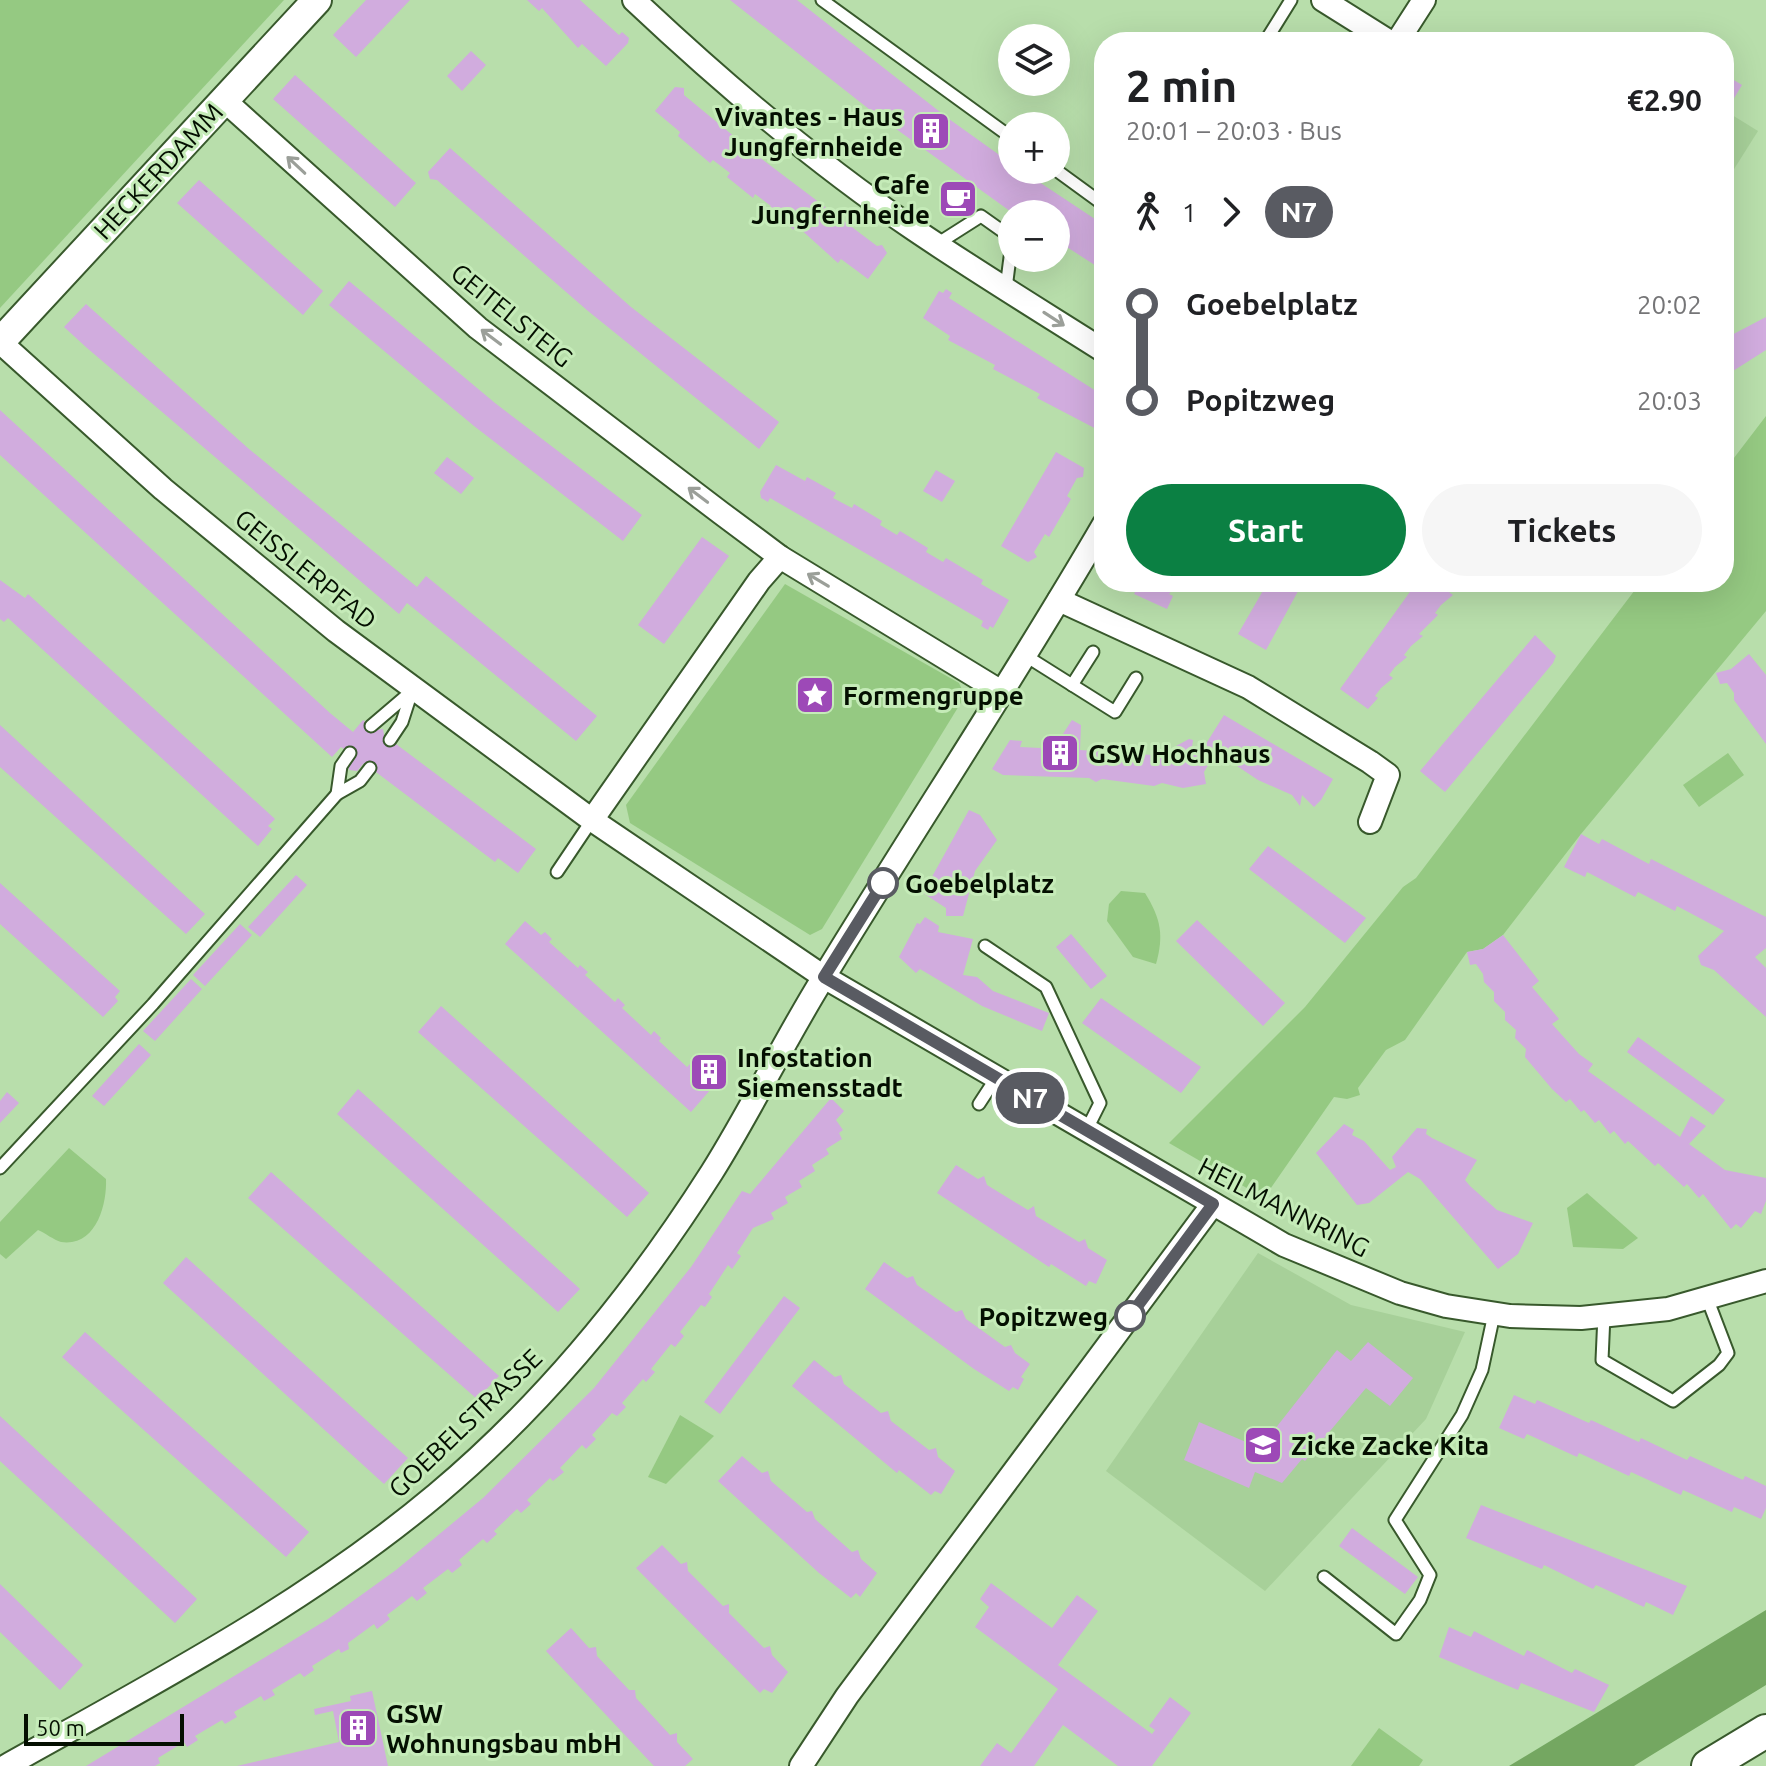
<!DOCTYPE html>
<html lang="en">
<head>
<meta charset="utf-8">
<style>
	:root { --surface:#fff; --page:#f6f6f6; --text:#202124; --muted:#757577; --accent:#0b8043 }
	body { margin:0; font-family:Ubuntu,sans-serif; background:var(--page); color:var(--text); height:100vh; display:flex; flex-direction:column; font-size:30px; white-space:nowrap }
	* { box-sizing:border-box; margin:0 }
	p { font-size:26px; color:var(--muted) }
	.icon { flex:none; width:44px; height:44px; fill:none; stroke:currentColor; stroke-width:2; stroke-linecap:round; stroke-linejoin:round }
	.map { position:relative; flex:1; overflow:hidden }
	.side { position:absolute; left:1094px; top:32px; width:640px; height:560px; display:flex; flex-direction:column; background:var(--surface); border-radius:32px; box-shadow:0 8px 32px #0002 }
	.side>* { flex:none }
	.badge { padding:0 16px; border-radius:26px; font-size:28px; line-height:52px }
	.fabs { position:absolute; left:998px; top:24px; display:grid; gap:16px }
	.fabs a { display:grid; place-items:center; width:72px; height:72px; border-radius:50%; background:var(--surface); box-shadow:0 8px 32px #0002; font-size:40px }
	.scale { position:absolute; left:24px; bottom:20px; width:160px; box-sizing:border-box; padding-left:8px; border:4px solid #040f01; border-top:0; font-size:22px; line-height:28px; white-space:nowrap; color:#040f01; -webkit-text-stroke:6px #c5ebb8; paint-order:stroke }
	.map>.badge { position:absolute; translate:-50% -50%; box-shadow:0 0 0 4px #fff }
	.legs { display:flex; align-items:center; gap:12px; height:88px; padding:0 32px; font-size:26px }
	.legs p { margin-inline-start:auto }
	.overview { display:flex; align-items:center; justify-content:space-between; height:136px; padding:0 32px }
	h1 { font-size:44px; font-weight:700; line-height:60px }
	.primary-button { display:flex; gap:16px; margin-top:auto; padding:16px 32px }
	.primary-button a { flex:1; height:92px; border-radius:48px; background:var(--accent); color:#fff; font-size:32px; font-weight:700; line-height:92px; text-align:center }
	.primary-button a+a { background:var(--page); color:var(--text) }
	ul { padding:0 32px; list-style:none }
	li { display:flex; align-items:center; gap:28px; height:96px; font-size:30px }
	li i { display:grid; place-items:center; width:12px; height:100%; margin:0 10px; background:currentColor }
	li i::after { content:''; width:20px; height:20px; margin:-10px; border:6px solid; border-radius:50%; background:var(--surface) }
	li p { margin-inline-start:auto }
	li:first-child i { background:linear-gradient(#0000 50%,currentColor 0) }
	li:last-child i { background:linear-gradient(currentColor 50%,#0000 0) }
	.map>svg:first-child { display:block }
</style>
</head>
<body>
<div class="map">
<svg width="1766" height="1766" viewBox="0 0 1766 1766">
	<rect width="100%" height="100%" fill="#b8deab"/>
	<g fill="#a7d099">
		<path d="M1724,110l34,21 -34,54z"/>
		<path d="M1258,1253l93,52 114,27 -39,87 -161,172 -159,-120z"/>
	</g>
	<g fill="#95c982">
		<path d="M0,0h284l-284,308z"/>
		<path d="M1766,416v195l-185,223 -78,101 -20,14 -16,3 -62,88 -19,10 -28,38 2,7 -13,4 -13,-2 -70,101 -95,-55 136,-136 98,-120 13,-9 225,-296h83v-111z"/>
		<path d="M785,584l174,99 6,13 -143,233 -12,6 -180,-112 -4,-18z"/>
		<path d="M1728,753l16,22 -45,32 -16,-22z"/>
		<path d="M1121,891l24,2c16,26 19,42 11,71l-23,-7 -26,-36 2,-17z"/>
		<path d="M69,1148l37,31c1,26 -10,68 -45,63 -7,-2 -16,-9 -23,-12l-32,29 -6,-5v-32z"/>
		<path d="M1587,1193l51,45 -15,11 -50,-2 -6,-39z"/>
		<path d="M680,1415l34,21 -48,48 -18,-7z"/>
		<path d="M1379,1728l44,32 -4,6h-68z"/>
	</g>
	<path fill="#74a761" d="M1766,1610v75l-116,71 -16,10h-125z"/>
	<g fill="#d1acde">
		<path d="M366,0h44l-54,57 -23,-22z"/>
		<path d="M527,0h53l39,35 3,-3 7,6 -1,5 -22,23 -24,-22 -4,4 -36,-40 -3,3z"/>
		<path d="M730,0h67l152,119 63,45v6h9l83,55v46l-48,-31v-26h-42l-140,-101z"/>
		<path d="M471,51l15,14 -24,26 -15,-15z"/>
		<path d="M1724,74l18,11 -9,15 -9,-5z"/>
		<path d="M295,75l121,108 -21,24 -122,-108z"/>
		<path d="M675,87l9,1v7l75,62 118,89 5,-1 5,8 -19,26 -27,-20 -3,4 -41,-37 -3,4 -26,-20 3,-4 -16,-12 -2,4 -26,-21 3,-4 -17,-13 -3,3 -32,-27 2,-4 -25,-21z"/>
		<path d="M450,148l181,159 148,115 -20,27 -171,-138 -151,-131 -7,-1 -2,-7z"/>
		<path d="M199,180l124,111 -20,24 -126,-112z"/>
		<path d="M349,281l146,122 147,112 -19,26 -149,-115 -145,-121z"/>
		<path d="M946,289l6,4 -3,5 155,98v37l-67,-35 3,-4 -47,-25 2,-4 -47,-25 2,-4 -27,-18 16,-27 4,2z"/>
		<path d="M86,304l163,145 168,138 9,-11 171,140 -21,25 -169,-138 -8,11 -312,-266 -23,-21z"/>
		<path d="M1766,317v33l-33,21 -2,-3 -7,4v-33z"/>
		<path d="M0,410l330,303 23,19 10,-12 13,10 7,-1 1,6 152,114 -18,24 -20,-15 -3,4 -131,-99 -7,8 -8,-1 -1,-6 5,-9 -12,-8 -9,10 -332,-302z"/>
		<path d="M1056,452l28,16 -1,9 -6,1 -10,18 4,3 -22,38 -4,-3 -11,18 3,5 -9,5 -27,-16z"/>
		<path d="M447,457l27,21 -13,16 -27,-21z"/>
		<path d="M776,465l29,16 2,-4 29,16 -3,5 19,10 2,-4 28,17 -2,4 17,10 3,-4 28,17 -2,4 17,10 3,-4 37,22 -2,4 28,16 -16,28 -3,-2 -2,4 -7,-4 2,-5 -213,-123 -2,4 -7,-4 -1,-6z"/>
		<path d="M936,470l19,11 -13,21 -19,-11z"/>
		<path d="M702,537l27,19 -65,88 -26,-19z"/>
		<path d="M0,580l25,18 3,-4 247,225 -7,7 4,3 -14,17 -250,-228 -4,4 -4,-3z"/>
		<path d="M1140,582h38l-9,12 4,2 -6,13 -33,-15z"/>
		<path d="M1268,582h35l-37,68 -28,-16z"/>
		<path d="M1417,582h40l-8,10 4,3 -12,10 -6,8 3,2 -19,19 4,2 -12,10 -7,9 3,2 -12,10 -6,8 4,3 -12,10 -6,8 3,2 -10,11 -28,-20z"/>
		<path d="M1535,635l21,21 -3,7 -108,129 -25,-21z"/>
		<path d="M1749,654l17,21v69l-32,-44v-7l-7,-10 -7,1 -4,-11 15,-4z"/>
		<path d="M1224,715l109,64 -12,21 -7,7 -12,-12 -2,11 -8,-11 -34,-15 -42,-28 -12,20 2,12 -23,4 -21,-5 -8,3 -52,-7 -6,3 -7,-4 -86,-3 -11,-6 18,-29 12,1 -2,6 41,2v-12l11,-17 9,5 -1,25 101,7 -5,-11 13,-7 4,1 -1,7 7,8z"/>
		<path d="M0,725l205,189 -19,20 -186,-167z"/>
		<path d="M969,810l11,5 17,25 -22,31 -12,45h-17v-8l-23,-15z"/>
		<path d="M1581,834l18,10 3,-5 47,25 2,-5 115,58v31l-11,9 11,11v49l-52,-47 -13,-5 -3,-9 26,-25 -47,-25 -2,5 -37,-19 -3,5 -48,-25 -2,5 -21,-10z"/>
		<path d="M1268,846l98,72 -21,25 -96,-74z"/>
		<path d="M296,875l11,10 -47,52 -12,-10z"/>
		<path d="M0,883l120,108 -5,6 3,4 -15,16 -103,-93z"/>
		<path d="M925,917l14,9 -1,6 35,7 -10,36 14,2 16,14 56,22 -7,18 -60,-25 -62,-37 -4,4 -17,-16 18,-34 3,1z"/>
		<path d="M1197,920l88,83 -22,23 -87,-85z"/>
		<path d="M525,921l16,14 4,-3 7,7 -3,3 29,26 2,-3 8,7 -3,3 30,27 3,-4 7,7 -3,3 29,27 3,-4 7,7 -2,3 28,26 3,-3 7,6 15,-15h12l3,9 -16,25 -20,23 -186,-168z"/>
		<path d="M240,924l12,11 -47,51 -12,-11z"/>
		<path d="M1071,934l36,42 -16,13 -35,-42z"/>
		<path d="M1503,935l36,46 -7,6 27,32 -7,5 27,30 14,10 -5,7 92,66 11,-21 15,10 -17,18 36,26 41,8v23l-5,13 -6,-3 -14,17 -5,-4 -5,5 -28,-35 -4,4 -12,-14 -3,3 -26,-24 -3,3 -27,-25 -3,3 -11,-13 -4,3 -11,-14 -4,3 -11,-13 -3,2 -11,-13 -4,3 -14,-13 -27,-32 1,-8 -11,-11 1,-8 -11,-10v-8l-11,-11v-9l-10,-10 -1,-8 -7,-10 -6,1 -3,-13 16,-3z"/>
		<path d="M191,979l11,10 -47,52 -12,-10z"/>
		<path d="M1101,998l100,69 -20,26 -99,-70z"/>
		<path d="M441,1006l208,187 -22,24 -209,-185z"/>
		<path d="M1638,1037l87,63 -12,15 -86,-63z"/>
		<path d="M139,1044l12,11 -47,51 -12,-10z"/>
		<path d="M358,1089l222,200 -22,23 -221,-198z"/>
		<path d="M7,1092l12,11 -19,20v-22z"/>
		<path d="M831,1098l13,13 -8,9 7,10 -4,3 3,6 -16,10 3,5 -17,11 3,6 -16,10 3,6 -17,10 3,6 -17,10 3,6 -21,9 -16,25 4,3 -9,13 -4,-4 -19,29 3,3 -7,10 -4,-2 -21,27 4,4 -9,11 -4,-3 -20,25 4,3 -9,10 -3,-3 -21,24 4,4 -9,9 -5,-3 -20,22 4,4 -10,10 -4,-4 -22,23 4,4 -11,9 -3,-3 -23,22 4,4 -10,9 -4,-4 -23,22 3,3 -10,9 -4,-4 -24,21 3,5 -10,8 -4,-4 -25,19 4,5 -10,8 -5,-5 -25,19 3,4 -13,10 -3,-5 -26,19 1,6 -8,4 -2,-4 -27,17 2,4 -10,7 -4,-4 -28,17 3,5 -11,6 -3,-5 -27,16 3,5 -7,4 -5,3 -3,-4 -27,16 3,4 -11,7 -3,-5 -26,16 2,5 -5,3h-69l242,-147 68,-49 87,-72 111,-110 97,-121 51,-76 8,3z"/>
		<path d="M1344,1124l10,6 -2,5 12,6 26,29 6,-3 -4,-10 25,-29 10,1 -1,5 6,4 45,22 -12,20 5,6 27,24 36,13 -15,31 -20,15 -78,-90 -12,-7 -39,31 -12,2 -41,-52z"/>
		<path d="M956,1165l22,14 6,-3 3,9 41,25 6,-4 2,10 43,26 6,-3 3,9 19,12 -11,24 -7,-3 -3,5 -35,-22 -2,3 -112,-74z"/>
		<path d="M271,1172l228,204 -22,23 -229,-201z"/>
		<path d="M186,1257l222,201 -24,26 -221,-201z"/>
		<path d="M884,1262l23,16 6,-2 4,9 39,27 6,-2 4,9 39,28 6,-2 4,8 15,11 -9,13 3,2 -6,11 -5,-3 -4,4 -35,-22 -109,-80z"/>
		<path d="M784,1296l16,12 -80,106 -16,-12z"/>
		<path d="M85,1332l224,200 -23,25 -224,-200z"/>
		<path d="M1368,1342l45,36 -23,28 -24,-18 -61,73 -3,-2 -20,24 -27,-11 -6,16 -65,-28 15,-38 61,26 77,-98 14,11z"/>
		<path d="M814,1360l21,17 6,-2 3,9 37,29 7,-2 3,10 38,29 7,-2 2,9 17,14 -14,23 -6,-3 -4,4 -32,-25 -2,3 -105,-87z"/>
		<path d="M1514,1395l21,9 2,-4 52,23 2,-3 48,22 2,-4 46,22 3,-4 53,24 2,-4 21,10v22l-5,11 -27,-12 -2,5 -49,-22 -2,5 -50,-23 -2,4 -50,-23 -2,4 -50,-23 -3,5 -25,-11z"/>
		<path d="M0,1416l197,183 -22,24 -175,-162z"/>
		<path d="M742,1456l20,17 6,-2 3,10 36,31 5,-1 3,8 37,33 6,-2 3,9 16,14 -17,24 -4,-4 -5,5 -32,-25 -101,-92z"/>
		<path d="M1481,1505l206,81 -14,29 -27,-13 -2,5 -48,-22 -3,4 -49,-24 -2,4 -76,-31z"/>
		<path d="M1352,1528l66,49 -13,17 -66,-48z"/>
		<path d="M662,1545l19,19 6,-2 1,9 35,35 6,-2v9l35,35 6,-2 2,9 16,17 -16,21 -8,-4 -4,4 -124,-125z"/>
		<path d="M991,1583l61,45 25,-33 21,16 -40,54 94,69 3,-4 -6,-4 21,-29 21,16 -39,53h-34l-55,-41 -29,41h-54l17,-23 14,10 47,-64 -83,-62 14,-20 -9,-8z"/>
		<path d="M0,1584l83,81 -23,25 -60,-58z"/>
		<path d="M1449,1627l22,10 3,-6 50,25 3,-6 45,23 3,-4 34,16 -15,27 -73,-29 -3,7 -79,-33z"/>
		<path d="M571,1628l18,20 7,-1 1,9 32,34h6l1,8 34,37 7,-2v9l16,17 -8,7h-31l-108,-115z"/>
		<path d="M372,1691l16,75h-151l102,-24 -6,-31 -18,4 -1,-6 37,-8 -1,-5z"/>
	</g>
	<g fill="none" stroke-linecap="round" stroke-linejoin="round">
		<defs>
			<g id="service">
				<path d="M822,0l190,138"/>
				<path d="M1265,42l26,-42"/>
				<path d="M1056,170l48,35"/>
				<path d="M937,244l44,-28 31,22"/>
				<path d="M1006,288l6,-46"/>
				<path d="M1026,656l89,56 21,-34"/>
				<path d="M1072,685l21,-33"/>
				<path d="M371,726l41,-35"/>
				<path d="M390,740l12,-18 10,-31"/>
				<path d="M350,753l-9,13 -4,28 23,-13 10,-13"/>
				<path d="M557,872l35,-52"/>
				<path d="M985,946l61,41 54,116 -14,28"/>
				<path d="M979,1104l17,-26"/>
				<path d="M0,1168l153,-164 184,-210"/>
				<path d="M1604,1315l-2,45 71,41 46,-36 9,-12 -21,-55"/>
				<path d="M1324,1577l72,57 24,-34 10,-25 -35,-55 67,-105 20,-45 12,-56"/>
			</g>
			<g id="minor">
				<path d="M634,0c87,82 182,163 281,230 62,42 126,81 189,121"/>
				<path d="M1323,0l67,42"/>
				<path d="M1397,42l27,-42"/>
				<path d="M224,100l254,228 243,185 59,44 223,136"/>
				<path d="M0,342l163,147 173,142 256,189 232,157 460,268 116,48 46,13 64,10 71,2 87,-9 98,-28"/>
				<path d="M1059,600l189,87 122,75 18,13 -18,47"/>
				<path d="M592,820l167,-239 21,-24"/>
				<path d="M6,1766c148,-83 300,-162 431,-272 107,-90 200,-204 275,-322 39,-62 71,-129 110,-192 93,-153 192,-301 282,-456"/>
				<path d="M801,1766l46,-70 366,-492"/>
			</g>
			<path id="tertiary" d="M0,342l317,-342"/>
			<path id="secondary" d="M1708,1766l58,-35"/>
		</defs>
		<use href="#service" stroke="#38592c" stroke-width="15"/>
		<use href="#minor" stroke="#38592c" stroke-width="26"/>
		<use href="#tertiary" stroke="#38592c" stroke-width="32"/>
		<use href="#secondary" stroke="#38592c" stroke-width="36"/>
		<use href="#service" stroke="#fff" stroke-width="11"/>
		<use href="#minor" stroke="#fff" stroke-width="22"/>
		<use href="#tertiary" stroke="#fff" stroke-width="28"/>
		<use href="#secondary" stroke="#fff" stroke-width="32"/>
	</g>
	<defs><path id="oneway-shaft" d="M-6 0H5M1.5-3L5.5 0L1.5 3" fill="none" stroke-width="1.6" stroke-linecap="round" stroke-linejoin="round" transform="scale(2)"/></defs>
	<g stroke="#9b9f99">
		<use href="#oneway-shaft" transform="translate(296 165) rotate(-137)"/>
		<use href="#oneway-shaft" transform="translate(1054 319) rotate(33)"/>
		<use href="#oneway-shaft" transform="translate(491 337) rotate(-143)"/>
		<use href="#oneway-shaft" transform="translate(698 495) rotate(-143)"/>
		<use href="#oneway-shaft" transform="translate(818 580) rotate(-149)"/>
	</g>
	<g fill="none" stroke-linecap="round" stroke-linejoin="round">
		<defs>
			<path id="line-1" d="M883,883l-59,94 389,227 -83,112"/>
		</defs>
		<use href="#line-1" stroke="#fff" stroke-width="18"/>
		<use href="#line-1" stroke="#595b62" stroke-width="12"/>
	</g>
	<defs>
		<symbol id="building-square" viewBox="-11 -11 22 22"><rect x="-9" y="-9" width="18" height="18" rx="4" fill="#9d49b7" stroke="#c5ebb8"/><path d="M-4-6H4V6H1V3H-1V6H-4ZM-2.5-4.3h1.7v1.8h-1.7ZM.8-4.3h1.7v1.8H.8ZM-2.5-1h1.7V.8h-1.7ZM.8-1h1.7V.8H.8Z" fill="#fff"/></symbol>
		<symbol id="cafe-square" viewBox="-11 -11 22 22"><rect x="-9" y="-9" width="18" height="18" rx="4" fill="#9d49b7" stroke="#c5ebb8"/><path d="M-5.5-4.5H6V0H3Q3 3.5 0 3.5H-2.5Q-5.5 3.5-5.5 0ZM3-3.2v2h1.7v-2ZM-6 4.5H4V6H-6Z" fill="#fff"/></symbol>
		<symbol id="sight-square" viewBox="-11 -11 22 22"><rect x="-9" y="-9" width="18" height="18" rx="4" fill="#9d49b7" stroke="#c5ebb8"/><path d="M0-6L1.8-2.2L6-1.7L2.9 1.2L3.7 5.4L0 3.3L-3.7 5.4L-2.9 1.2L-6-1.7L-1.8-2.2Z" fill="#fff"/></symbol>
		<symbol id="school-square" viewBox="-11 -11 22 22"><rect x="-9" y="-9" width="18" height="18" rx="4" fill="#9d49b7" stroke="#c5ebb8"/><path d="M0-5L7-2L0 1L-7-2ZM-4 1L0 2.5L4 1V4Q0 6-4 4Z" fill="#fff"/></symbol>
	</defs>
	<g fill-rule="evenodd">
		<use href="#building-square" x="909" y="109" width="44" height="44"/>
		<use href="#cafe-square" x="936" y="177" width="44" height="44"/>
		<use href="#sight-square" x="793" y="673" width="44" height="44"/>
		<use href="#building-square" x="1038" y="731" width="44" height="44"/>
		<use href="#building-square" x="687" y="1050" width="44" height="44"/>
		<use href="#school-square" x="1241" y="1423" width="44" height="44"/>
		<use href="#building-square" x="336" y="1706" width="44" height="44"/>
	</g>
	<g fill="#fff" stroke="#595b62" stroke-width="4">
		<circle cx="883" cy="883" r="14"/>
		<circle cx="1130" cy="1316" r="14"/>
	</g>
	<g text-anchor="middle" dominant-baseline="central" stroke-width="6" stroke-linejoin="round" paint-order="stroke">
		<g font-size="26" font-weight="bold" fill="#040f01" stroke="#c5ebb8" text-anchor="start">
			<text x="903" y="116" text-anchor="end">Vivantes - Haus<tspan x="903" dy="30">Jungfernheide</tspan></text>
			<text x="930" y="184" text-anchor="end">Cafe<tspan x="930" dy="30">Jungfernheide</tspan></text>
			<text x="843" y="695">Formengruppe</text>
			<text x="1088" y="753">GSW Hochhaus</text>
			<text x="737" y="1057">Infostation<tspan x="737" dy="30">Siemensstadt</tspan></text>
			<text x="1291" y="1445">Zicke Zacke Kita</text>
			<text x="386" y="1713">GSW<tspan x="386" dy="30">Wohnungsbau mbH</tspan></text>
		</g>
		<g font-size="26" fill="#040f01" stroke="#c5ebb8">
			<text transform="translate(158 171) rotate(-47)">HECKERDAMM</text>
			<text transform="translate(512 315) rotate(39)">GEITELSTEIG</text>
			<text transform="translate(306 569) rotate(39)">GEISSLERPFAD</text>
			<text transform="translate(1284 1207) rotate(27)">HEILMANNRING</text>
			<text transform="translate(465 1423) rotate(-44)">GOEBELSTRASSE</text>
		</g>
		<g font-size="26" font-weight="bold" fill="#040f01" stroke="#c5ebb8" text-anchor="start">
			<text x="905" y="883">Goebelplatz</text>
			<text x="1108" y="1316" text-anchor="end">Popitzweg</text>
		</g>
	</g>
</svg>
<div class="fabs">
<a><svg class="icon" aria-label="layers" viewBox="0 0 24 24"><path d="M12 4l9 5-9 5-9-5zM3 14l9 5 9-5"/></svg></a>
<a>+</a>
<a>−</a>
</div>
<div class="scale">50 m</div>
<b class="badge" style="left:1030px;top:1098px;background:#595b62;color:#fff">N7</b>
<section class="side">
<div class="overview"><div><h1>2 min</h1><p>20:01 – 20:03 · Bus</p></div><b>€2.90</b></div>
<div class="legs"><svg class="icon" aria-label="walk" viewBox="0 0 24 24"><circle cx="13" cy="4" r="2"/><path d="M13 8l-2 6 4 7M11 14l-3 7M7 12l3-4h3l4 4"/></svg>1<svg class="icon" aria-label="forward" viewBox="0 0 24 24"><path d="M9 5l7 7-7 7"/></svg><b class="badge" style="background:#595b62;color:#fff">N7</b></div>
<ul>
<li><i style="color:#595b62"></i><b>Goebelplatz</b><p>20:02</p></li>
<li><i style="color:#595b62"></i><b>Popitzweg</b><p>20:03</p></li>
</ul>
<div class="primary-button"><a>Start</a><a>Tickets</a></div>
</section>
</div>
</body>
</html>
